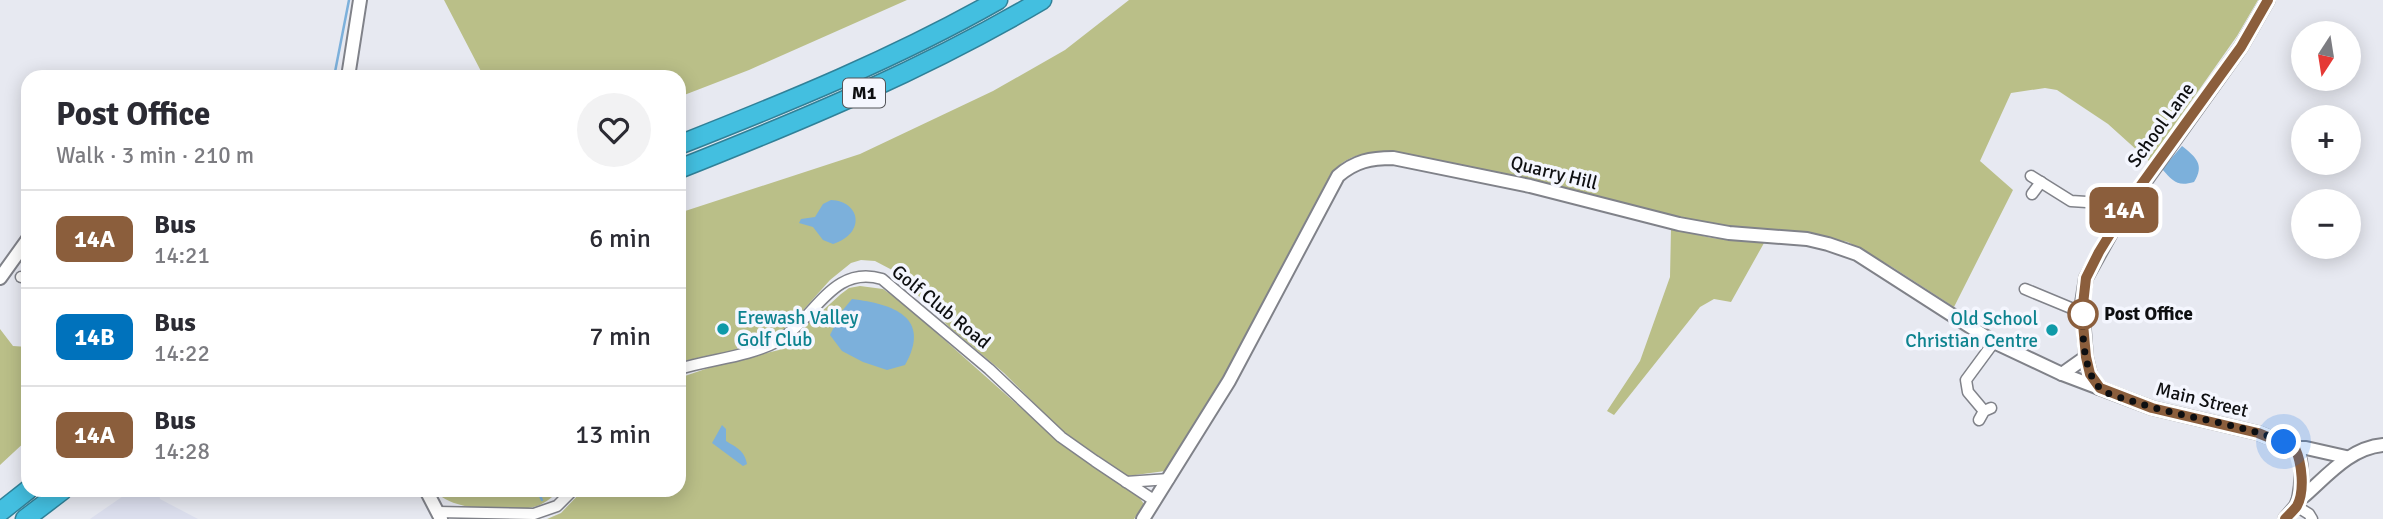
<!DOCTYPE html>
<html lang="en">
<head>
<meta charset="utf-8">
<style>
	:root { --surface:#fff; --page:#f2f2f3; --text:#2b2b33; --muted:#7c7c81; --line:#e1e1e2 }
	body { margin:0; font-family:Signika,sans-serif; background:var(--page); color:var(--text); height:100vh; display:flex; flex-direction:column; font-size:26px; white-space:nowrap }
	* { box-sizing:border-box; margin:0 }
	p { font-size:23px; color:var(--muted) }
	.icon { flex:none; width:38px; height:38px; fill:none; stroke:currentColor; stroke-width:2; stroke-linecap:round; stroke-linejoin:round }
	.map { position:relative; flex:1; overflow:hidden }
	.panel { position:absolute; left:21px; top:70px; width:665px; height:427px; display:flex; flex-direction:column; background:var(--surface); border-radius:21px; box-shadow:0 4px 18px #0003 }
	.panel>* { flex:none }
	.badge { padding:0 14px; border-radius:10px; font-size:24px; line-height:46px }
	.needle { width:46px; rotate:192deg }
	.controls { position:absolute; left:2291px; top:21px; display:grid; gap:14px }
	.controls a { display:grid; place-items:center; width:70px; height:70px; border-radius:50%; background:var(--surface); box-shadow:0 4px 18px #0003; font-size:35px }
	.you { position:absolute; width:35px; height:35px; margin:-18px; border:5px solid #fff; border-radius:50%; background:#1a73e8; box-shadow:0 0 0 10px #1a73e833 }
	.map>.badge { position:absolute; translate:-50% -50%; box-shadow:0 0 0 4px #fff }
	.round { display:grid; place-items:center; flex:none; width:74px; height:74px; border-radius:37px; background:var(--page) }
	.summary { display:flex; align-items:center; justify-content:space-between; height:119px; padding:0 35px }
	h1 { font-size:33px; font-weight:800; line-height:52px }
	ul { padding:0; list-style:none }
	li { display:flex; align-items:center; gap:21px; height:98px; padding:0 35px; border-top:2px solid var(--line) }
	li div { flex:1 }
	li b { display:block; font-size:26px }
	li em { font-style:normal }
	li .badge { min-width:77px; font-weight:700; text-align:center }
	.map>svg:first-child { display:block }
</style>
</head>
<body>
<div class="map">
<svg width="2383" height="519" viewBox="0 0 2383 519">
	<rect width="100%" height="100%" fill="#e7e9f1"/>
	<path fill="#dcdfee" d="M132,490h26l2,9 38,20h-108z"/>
	<g fill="#babf88">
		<path d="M444,0h463l-158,70 -70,27v-20h-195z"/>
		<path d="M1129,0h1129l-21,36 -88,125 -41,-37 -51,-34 -12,-2 -34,5 -31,68 33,29 -59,117 -62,-40 -44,-25 -49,-10 -54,-3 -56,-9 -165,-42 -136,-26c-23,0 -43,3 -58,23l-106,200 -59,96 -37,5 -50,-34 -18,-13 -56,-56 -55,-46 -55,-56 -19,-10 -14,-1 -10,3 -21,17 -41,46 -12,10 -40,9 1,7 -21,4 -1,-2 -37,8v-149l181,-59 133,-63 72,-41z"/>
		<path d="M1671,229l41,9 52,5 -33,59 -17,-3 -14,8 -86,108 -7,-4 33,-50 30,-84z"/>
		<path d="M860,286l23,3 21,15 161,143 74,50 5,7 -10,15h-587l14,-6 22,-23h96v-112l41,-14 59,-14 62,-56 8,-6z"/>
		<path d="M0,329l13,17 15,1v92l-28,26z"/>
		<path d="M435,490h125c-7,6 -14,13 -23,16 -23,7 -88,6 -102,-16z"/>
	</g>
	<g fill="#7cb0db">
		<path d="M2182,146c14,11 23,19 12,36 -17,5 -21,-1 -32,-13z"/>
		<path d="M831,200c29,1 36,33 2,44l-10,-4 -10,-13 -14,-4 2,-4 14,-2 8,-13z"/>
		<path d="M852,299c41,5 80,18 53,66l-18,5 -24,-8 -21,-11 -12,-16 12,-24z"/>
		<path d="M722,425l4,4v12c11,7 18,9 21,23l-4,2 -31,-23z"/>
	</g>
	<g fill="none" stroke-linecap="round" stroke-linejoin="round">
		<g stroke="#7cb0db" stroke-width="2.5">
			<path d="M334,77l15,-77"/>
			<path d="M537,490l5,10"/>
		</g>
		<defs>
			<g id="street">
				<path d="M2031,176l40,25 31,2 19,12"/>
				<path d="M2032,194l9,-12"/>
				<path d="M21,277h7"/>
				<path d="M2025,289l58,24"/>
				<path d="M679,369c32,-10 69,-12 99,-28 37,-22 54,-77 104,-62l107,90 72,68 34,24 60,40"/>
				<path d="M1984,411l-16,-19 -2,-12 28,-38"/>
				<path d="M1979,420l5,-9 7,-3"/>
				<path d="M1126,482l43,-3"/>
				<path d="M2296,506l13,8 3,5"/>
				<path d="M438,512l96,2 23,-8 16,-16"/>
			</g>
			<g id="secondary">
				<path d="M348,77l12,-77"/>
				<path d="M0,278l28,-39"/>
				<path d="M2062,374l24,-17"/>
				<path d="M2099,388l-9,-14 -4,-17 -4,-54 4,-25 35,-63 120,-168 27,-47"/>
				<path d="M2296,448c7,15 6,34 3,50"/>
				<path d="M426,490l15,29"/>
				<path d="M1143,519l86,-138 109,-205c17,-15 33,-18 55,-18l137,28 149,38 50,9 78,6 21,5 29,10 137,88 68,32 90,34 106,25 38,15h10l40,9"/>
				<path d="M2285,519l11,-13 3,-8 5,-2c24,-21 46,-48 79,-51"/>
			</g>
			<g id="highway">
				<path d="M679,145c109,-43 217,-87 319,-145"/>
				<path d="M679,169c126,-50 246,-100 363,-169"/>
				<path d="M0,512l28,-22"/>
				<path d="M25,519l38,-29"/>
			</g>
		</defs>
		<use href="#street" stroke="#808289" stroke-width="13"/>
		<use href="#secondary" stroke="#808289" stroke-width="16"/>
		<use href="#highway" stroke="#308198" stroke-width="21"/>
		<use href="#street" stroke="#fff" stroke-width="10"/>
		<use href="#secondary" stroke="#fff" stroke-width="12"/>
		<use href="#highway" stroke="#43bfe0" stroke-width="18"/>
	</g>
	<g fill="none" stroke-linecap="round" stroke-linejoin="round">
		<defs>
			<path id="line" d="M2268,0l-27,47 -105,145 -37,60 -13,26 -4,35 4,44 4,17 10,14 52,20 106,25 37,15c7,15 10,43 2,58 -3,4 -8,9 -12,13"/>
		</defs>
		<use href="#line" stroke="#fff" stroke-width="16"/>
		<use href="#line" stroke="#8b5e3c" stroke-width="10"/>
		<path stroke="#0e0f11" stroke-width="7" stroke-dasharray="0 12.6" d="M2083,314c-1,17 0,60 18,75 8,6 21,9 31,12 49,17 104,21 152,41"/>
	</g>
	<circle fill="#fff" stroke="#8b5e3c" stroke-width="3.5" cx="2083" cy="314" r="14"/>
	<g fill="#0f9aa8" stroke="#f4f6fe" stroke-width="2.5">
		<circle cx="723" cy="329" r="7"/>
		<circle cx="2052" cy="330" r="7"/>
	</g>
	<g text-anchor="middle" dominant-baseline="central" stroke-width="7" stroke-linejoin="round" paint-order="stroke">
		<rect fill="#f4f6fe" stroke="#535458" stroke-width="2" x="843" y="78.5" width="42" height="29" rx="5"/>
		<g font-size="18" font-weight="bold" fill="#0e0f11">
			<text x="864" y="93">M1</text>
		</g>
		<g font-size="19" fill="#0e0f11" stroke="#f4f6fe">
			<text transform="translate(2161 125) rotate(-54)">School Lane</text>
			<text transform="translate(1554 173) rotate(14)">Quarry Hill</text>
			<text transform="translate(941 307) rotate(39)">Golf Club Road</text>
			<text transform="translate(2202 400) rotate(14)">Main Street</text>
		</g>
		<g font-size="19" font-weight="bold" fill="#0e0f11" stroke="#f4f6fe" text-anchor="start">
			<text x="2104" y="314">Post Office</text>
		</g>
		<g font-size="19" fill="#0d838f" stroke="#f4f6fe" text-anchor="start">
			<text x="737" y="318">Erewash Valley<tspan x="737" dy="22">Golf Club</tspan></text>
			<text x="2038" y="319" text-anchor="end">Old School<tspan x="2038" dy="22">Christian Centre</tspan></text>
		</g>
	</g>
</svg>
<div class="controls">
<a><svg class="needle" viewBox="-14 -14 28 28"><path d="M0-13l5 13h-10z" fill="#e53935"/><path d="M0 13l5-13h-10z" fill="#7c7c81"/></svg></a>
<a>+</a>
<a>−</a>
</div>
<div class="you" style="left:2284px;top:442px"></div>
<b class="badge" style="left:2124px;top:210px;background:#8b5e3c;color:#fff">14A</b>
<section class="panel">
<div class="summary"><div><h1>Post Office</h1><p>Walk · 3 min · 210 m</p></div><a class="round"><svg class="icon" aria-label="heart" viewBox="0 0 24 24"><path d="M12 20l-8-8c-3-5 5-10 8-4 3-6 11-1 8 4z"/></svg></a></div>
<ul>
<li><span class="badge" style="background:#8b5e3c;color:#fff">14A</span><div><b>Bus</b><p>14:21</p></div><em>6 min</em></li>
<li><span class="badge" style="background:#0072bc;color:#fff">14B</span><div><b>Bus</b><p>14:22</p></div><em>7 min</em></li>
<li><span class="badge" style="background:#8b5e3c;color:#fff">14A</span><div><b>Bus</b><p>14:28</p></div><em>13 min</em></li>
</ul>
</section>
</div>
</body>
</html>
